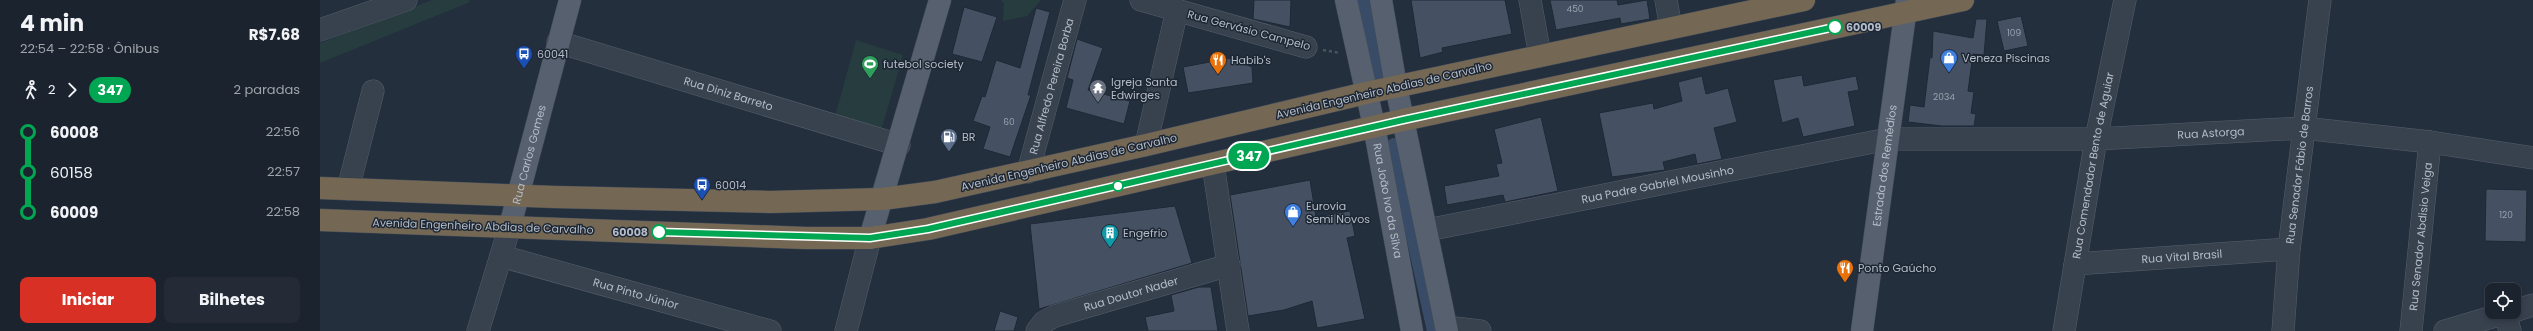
<!DOCTYPE html>
<html lang="pt">
<head>
<meta charset="utf-8">
<style>
	:root { --surface:#1b232e; --page:#242b36; --text:#f1f3f6; --muted:#a0a4aa; --line:#39404a; --accent:#d93025 }
	body { margin:0; font-family:Poppins,sans-serif; background:var(--page); color:var(--text); height:100vh; display:flex; flex-direction:column; font-size:15px; white-space:nowrap }
	* { box-sizing:border-box; margin:0 }
	p { font-size:13px; color:var(--muted) }
	.icon { flex:none; width:22px; height:22px; fill:none; stroke:currentColor; stroke-width:2; stroke-linecap:round; stroke-linejoin:round }
	.map { position:relative; flex:1; overflow:hidden }
	.panel { display:flex; flex-direction:column; background:var(--surface); width:320px }
	.panel>* { flex:none }
	.badge { padding:0 8px; border-radius:13px; font-size:14px; line-height:26px }
	.fabs { position:absolute; left:2165px; top:283px; display:grid; gap:8px }
	.fabs a { display:grid; place-items:center; width:36px; height:36px; border-radius:8px; background:var(--surface); box-shadow:0 2px 6px #0003,0 0 0 1px var(--line); font-size:20px }
	.map>.badge { position:absolute; translate:-50% -50%; box-shadow:0 0 0 2px #fff }
	.legs { display:flex; align-items:center; gap:6px; height:44px; padding:0 20px; font-size:13px }
	.legs p { margin-inline-start:auto }
	.headline { display:flex; align-items:center; justify-content:space-between; height:68px; padding:0 20px }
	h1 { font-size:22px; font-weight:700; line-height:30px }
	.cta { display:flex; gap:8px; margin-top:auto; padding:8px 20px }
	.cta a { flex:1; height:46px; border-radius:8px; background:var(--accent); color:#fff; font-size:16px; font-weight:700; line-height:46px; text-align:center }
	.cta a+a { background:var(--page); color:var(--text) }
	ul { padding:0 20px; list-style:none }
	li { display:flex; align-items:center; gap:14px; height:40px; font-size:15px }
	li i { display:grid; place-items:center; width:6px; height:100%; margin:0 5px; background:currentColor }
	li i::after { content:''; width:10px; height:10px; margin:-5px; border:3px solid; border-radius:50%; background:var(--surface) }
	li p { margin-inline-start:auto }
	li:first-child i { background:linear-gradient(#0000 50%,currentColor 0) }
	li:last-child i { background:linear-gradient(currentColor 50%,#0000 0) }
	main { display:flex; flex:1; min-height:0 }
	.map>svg:first-child { display:block }
</style>
</head>
<body>
<main>
<section class="panel">
<div class="headline"><div><h1>4 min</h1><p>22:54 – 22:58 · Ônibus</p></div><b>R$7.68</b></div>
<div class="legs"><svg class="icon" aria-label="walk" viewBox="0 0 24 24"><circle cx="13" cy="4" r="2"/><path d="M13 8l-2 6 4 7M11 14l-3 7M7 12l3-4h3l4 4"/></svg>2<svg class="icon" aria-label="forward" viewBox="0 0 24 24"><path d="M9 5l7 7-7 7"/></svg><b class="badge" style="background:#00a651;color:#fff">347</b><p>2 paradas</p></div>
<ul>
<li><i style="color:#00a651"></i><b>60008</b><p>22:56</p></li>
<li><i style="color:#00a651"></i><span>60158</span><p>22:57</p></li>
<li><i style="color:#00a651"></i><b>60009</b><p>22:58</p></li>
</ul>
<div class="cta"><a>Iniciar</a><a>Bilhetes</a></div>
</section>
<div class="map">
<svg width="2213" height="331" viewBox="0 0 2213 331">
	<rect width="100%" height="100%" fill="#242f3e"/>
	<g fill="#263c3f">
		<path d="M112,0h36l2,2 -150,61v-20z"/>
		<path d="M681,0h40l-14,16 -24,5 1,-18z"/>
		<path d="M536,40l47,15 -24,83 -46,-14z"/>
	</g>
	<g fill="none" stroke-linecap="round" stroke-linejoin="round">
		<g stroke="#394c67" stroke-width="16">
			<path d="M1044,0l14,72"/>
			<path d="M1074,146l41,185"/>
		</g>
	</g>
	<g fill="#455162" stroke="#1f2835">
		<path d="M934,0h37l-1,27 -37,-8z"/>
		<path d="M1091,0h94l7,34 -70,14 1,4 -23,6z"/>
		<path d="M1230,0h67l1,5 29,-5 3,19 -29,5 -1,-6 -64,12z"/>
		<path d="M644,7l33,10 -15,45 -30,-8z"/>
		<path d="M716,8l14,4 -22,83h3l-21,62 -27,-8 7,-22 -17,-6 9,-25 3,1 11,-37 24,8z"/>
		<path d="M1701,16l7,30 -24,5 -7,-30z"/>
		<path d="M1656,19h11l-3,36 -11,-1 -5,37 6,1 -3,21 5,1 -2,12h-32l-34,-4 2,-17 14,2 6,-50 2,1 1,-27 40,7z"/>
		<path d="M757,39l26,9 -15,42 42,11 -6,23 -58,-16 7,-28 -6,-2z"/>
		<path d="M911,58l21,9 1,16 -65,10 -5,-26z"/>
		<path d="M1482,75l2,11 52,-10 3,14 -11,2 7,34 -52,11 -5,-19 -16,5 -9,-43z"/>
		<path d="M1382,76l4,18 22,-6 9,34 -23,6 8,31 -25,5 -2,-10 -32,8 2,8 -53,7 -13,-64 54,-10 1,6 28,-8 -4,-19z"/>
		<path d="M1221,117l17,74 -53,11 -2,-7 -56,10 -3,-19 55,-10 -3,-12 6,-1 -8,-34z"/>
		<path d="M990,180l6,37 34,-6 5,25 -8,2 18,81 -48,9 -5,-27 -28,9 -36,6 -18,-121z"/>
		<path d="M2166,189l41,1 -1,52 -41,-1z"/>
		<path d="M855,206l17,57 -153,46 -9,-85z"/>
		<path d="M879,287h12l7,44h-70l-3,-14 29,-6 -3,-16z"/>
		<path d="M680,311l18,6 -4,14h-20z"/>
	</g>
	<g fill="none" stroke-linecap="round" stroke-linejoin="round">
		<defs>
			<g id="minor">
				<path d="M821,0l165,47"/>
				<path d="M1210,0l10,56"/>
				<path d="M1346,0l5,28"/>
				<path d="M0,30l86,-30"/>
				<path id="s1" d="M238,42l341,103"/>
				<path d="M826,145l31,-135"/>
				<path d="M893,164l25,167"/>
				<path id="s2" d="M708,172l47,-172"/>
				<path d="M28,189l25,-98"/>
				<path id="s3" d="M1107,230l461,-91h208l207,-11 127,14 103,16"/>
				<path id="s4" d="M181,256l269,75"/>
				<path id="s5" d="M1755,264l214,-15"/>
				<path d="M2194,311l19,-6"/>
				<path d="M2185,313l5,18"/>
				<path d="M1126,327l34,4"/>
				<path d="M158,331l32,-105"/>
				<path d="M526,331l24,-93"/>
				<path id="s6" d="M717,331l7,-9 11,-6 174,-51"/>
				<path id="s7" d="M1744,331l32,-192 29,-139"/>
				<path id="s8" d="M1963,331l6,-82 31,-249"/>
				<path id="s9" d="M2091,331l19,-189"/>
				<path d="M2125,331l64,-19"/>
			</g>
			<g id="major">
				<path id="s10" d="M1026,0l28,126 38,205"/>
				<path d="M1061,0l15,86 51,245"/>
				<path id="s11" d="M190,226l60,-226"/>
				<path d="M550,238l70,-238"/>
				<path id="s12" d="M1542,331l45,-331"/>
			</g>
			<g id="highway">
				<path d="M0,188l235,9 215,5 112,-3 53,-7 211,-47 220,-52 438,-93"/>
				<path d="M0,220l486,18h64l58,-9 475,-109 560,-120"/>
			</g>
		</defs>
		<use href="#minor" stroke="#565f6c" stroke-width="23"/>
		<use href="#major" stroke="#414a57" stroke-width="23"/>
		<use href="#highway" stroke="#434c59" stroke-width="23"/>
		<path stroke="#44595c" stroke-width="2.5" stroke-dasharray="3 3" stroke-linecap="butt" d="M1003,50l17,3"/>
		<use href="#minor" stroke="#38414e" stroke-width="22"/>
		<use href="#major" stroke="#56606e" stroke-width="22"/>
		<use href="#highway" stroke="#746855" stroke-width="22"/>
	</g>
	<g fill="none" stroke-linecap="round" stroke-linejoin="round">
		<defs>
			<path id="line-1" d="M339,232l211,6 58,-9 475,-109 432,-93"/>
		</defs>
		<use href="#line-1" stroke="#fff" stroke-width="9"/>
		<use href="#line-1" stroke="#00a651" stroke-width="6"/>
	</g>
	<defs>
		<symbol id="bus-pin" viewBox="-11 -11 22 30"><path d="M0 17L-7.5 6A9.5 9.5 0 1 1 7.5 6Z" fill="#1a4fb4" stroke="#1d2633"/><path d="M-5-6H5V4H4V6H2V4H-2V6H-4V4H-5ZM-3.5-4V0h7V-4ZM-3.5 1.2v1.5H-2V1.2ZM2 1.2v1.5H3.5V1.2Z" fill="#fff"/></symbol>
		<symbol id="shop-pin" viewBox="-11 -11 22 30"><path d="M0 17L-7.5 6A9.5 9.5 0 1 1 7.5 6Z" fill="#3f7fe0" stroke="#1d2633"/><path d="M-5-2.5h2.3a2.7 3.5 0 0 1 5.4 0H5L5.5 6h-11ZM-1.5-2.5h3a1.5 2.3 0 0 0-3 0Z" fill="#fff"/></symbol>
		<symbol id="restaurant-pin" viewBox="-11 -11 22 30"><path d="M0 17L-7.5 6A9.5 9.5 0 1 1 7.5 6Z" fill="#e8710a" stroke="#1d2633"/><path d="M-5-6h1v4h1v-4h1v4h1v-4h1v5L-1.5 .5V6h-2V.5L-5-1ZM5-6V6H3V1.5H1.5Q1.5-4 5-6Z" fill="#fff"/></symbol>
		<symbol id="stadium-pin" viewBox="-11 -11 22 30"><path d="M0 17L-7.5 6A9.5 9.5 0 1 1 7.5 6Z" fill="#2e9e5b" stroke="#1d2633"/><path d="M0-5a6.5 5 0 1 0 0 10a6.5 5 0 1 0 0-10ZM-3.5-1.8h7v3.6h-7Z" fill="#fff"/></symbol>
		<symbol id="temple-pin" viewBox="-11 -11 22 30"><path d="M0 17L-7.5 6A9.5 9.5 0 1 1 7.5 6Z" fill="#6b7280" stroke="#1d2633"/><path d="M0-6L5-2H3V0L6.5 2.5H4V6H1.5V3h-3V6H-4V2.5H-6.5L-3 0V-2H-5Z" fill="#fff"/></symbol>
		<symbol id="fuel-pin" viewBox="-11 -11 22 30"><path d="M0 17L-7.5 6A9.5 9.5 0 1 1 7.5 6Z" fill="#5c6f8a" stroke="#1d2633"/><path d="M-5.5-6h7V0h2V4h1.3V-2.5L3-4.5l.8-.8L6-3V5H2.5V1h-1V6h-7ZM-4.2-4.7v3.2H.2V-4.7Z" fill="#fff"/></symbol>
		<symbol id="building-pin" viewBox="-11 -11 22 30"><path d="M0 17L-7.5 6A9.5 9.5 0 1 1 7.5 6Z" fill="#0f9aa8" stroke="#1d2633"/><path d="M-4-6H4V6H1V3H-1V6H-4ZM-2.5-4.3h1.7v1.8h-1.7ZM.8-4.3h1.7v1.8H.8ZM-2.5-1h1.7V.8h-1.7ZM.8-1h1.7V.8H.8Z" fill="#fff"/></symbol>
	</defs>
	<g fill-rule="evenodd">
		<use href="#bus-pin" x="194" y="44" width="20" height="27"/>
		<use href="#shop-pin" x="1619" y="48" width="20" height="27"/>
		<use href="#restaurant-pin" x="888" y="50" width="20" height="27"/>
		<use href="#stadium-pin" x="540" y="54" width="20" height="27"/>
		<use href="#temple-pin" x="768" y="78" width="20" height="27"/>
		<use href="#fuel-pin" x="619" y="127" width="20" height="27"/>
		<use href="#bus-pin" x="372" y="175" width="20" height="27"/>
		<use href="#shop-pin" x="963" y="202" width="20" height="27"/>
		<use href="#building-pin" x="780" y="223" width="20" height="27"/>
		<use href="#restaurant-pin" x="1515" y="258" width="20" height="27"/>
	</g>
	<g fill="#fff" stroke="#00a651" stroke-width="2">
		<circle cx="1515" cy="27" r="7"/>
		<circle cx="798" cy="186" r="5"/>
		<circle cx="339" cy="232" r="7"/>
	</g>
	<g text-anchor="middle" dominant-baseline="central" stroke-width="3" stroke-linejoin="round" paint-order="stroke">
		<g font-size="9" fill="#98a1af">
			<text x="1255" y="9">450</text>
			<text x="1694" y="33">109</text>
			<text x="1624" y="97">2034</text>
			<text x="689" y="122">60</text>
			<text x="2186" y="215">120</text>
		</g>
		<g font-size="11" font-weight="bold" fill="#b4bcc9" stroke="#1d2633" text-anchor="start">
			<text x="1526" y="27">60009</text>
			<text x="328" y="232" text-anchor="end">60008</text>
		</g>
		<g font-size="11" fill="#b4bcc9" stroke="#1d2633">
			<text transform="translate(929 30) rotate(15)">Rua Gervásio Campelo</text>
			<text stroke="none"><textPath href="#s2" startOffset="89">Rua Alfredo Pereira Borba</textPath></text>
			<text transform="translate(1064 90) rotate(-13)">Avenida Engenheiro Abdias de Carvalho</text>
			<text stroke="none"><textPath href="#s1" startOffset="178">Rua Diniz Barreto</textPath></text>
			<text stroke="none"><textPath href="#s3" startOffset="793">Rua Astorga</textPath></text>
			<text stroke="none"><textPath href="#s11" startOffset="74">Rua Carlos Gomes</textPath></text>
			<text transform="translate(749 162) rotate(-13)">Avenida Engenheiro Abdias de Carvalho</text>
			<text stroke="none"><textPath href="#s12" startOffset="167">Estrada dos Remédios</textPath></text>
			<text stroke="none"><textPath href="#s7" startOffset="168">Rua Comendador Bento de Aguiar</textPath></text>
			<text stroke="none"><textPath href="#s8" startOffset="167">Rua Senador Fábio de Barros</textPath></text>
			<text stroke="none"><textPath href="#s3" startOffset="235">Rua Padre Gabriel Mousinho</textPath></text>
			<text stroke="none"><textPath href="#s10" startOffset="205">Rua João Ivo da Silva</textPath></text>
			<text transform="translate(163 226) rotate(2)">Avenida Engenheiro Abdias de Carvalho</text>
			<text stroke="none"><textPath href="#s9" startOffset="95">Rua Senador Abdisio Veiga</textPath></text>
			<text stroke="none"><textPath href="#s5" startOffset="107">Rua Vital Brasil</textPath></text>
			<text stroke="none"><textPath href="#s4" startOffset="140">Rua Pinto Júnior</textPath></text>
			<text stroke="none"><textPath href="#s6" startOffset="103">Rua Doutor Nader</textPath></text>
		</g>
		<g font-size="11" fill="#b4bcc9" stroke="#1d2633" text-anchor="start">
			<text x="217" y="54">60041</text>
			<text x="1642" y="58">Veneza Piscinas</text>
			<text x="911" y="60">Habib's</text>
			<text x="563" y="64">futebol society</text>
			<text x="791" y="82">Igreja Santa<tspan x="791" dy="13">Edwirges</tspan></text>
			<text x="642" y="137">BR</text>
			<text x="395" y="185">60014</text>
			<text x="986" y="206">Eurovia<tspan x="986" dy="13">Semi Novos</tspan></text>
			<text x="803" y="233">Engefrio</text>
			<text x="1538" y="268">Ponto Gaúcho</text>
		</g>
	</g>
</svg>
<div class="fabs">
<a><svg class="icon" aria-label="locate" viewBox="0 0 24 24"><circle cx="12" cy="12" r="6"/><path d="M12 2v4M12 18v4M2 12h4M18 12h4"/></svg></a>
</div>
<b class="badge" style="left:929px;top:156px;background:#00a651;color:#fff">347</b>
</div>
</main>
</body>
</html>
